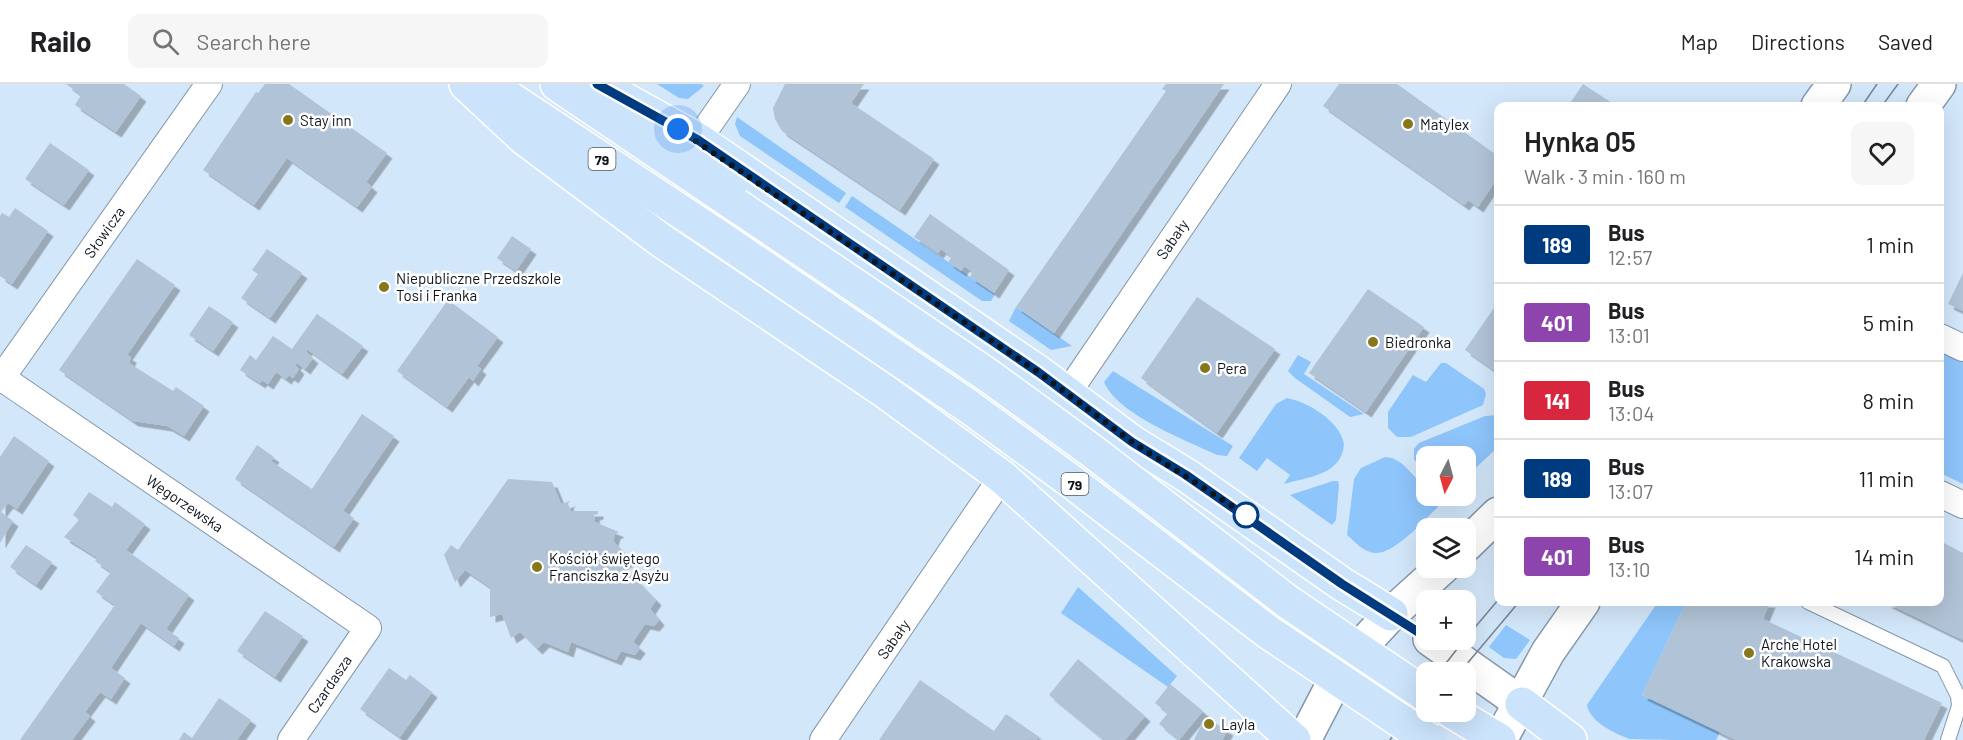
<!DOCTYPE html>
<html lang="en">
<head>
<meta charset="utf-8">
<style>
	:root { --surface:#fff; --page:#f6f6f6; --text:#202124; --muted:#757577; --line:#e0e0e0 }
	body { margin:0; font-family:Barlow,sans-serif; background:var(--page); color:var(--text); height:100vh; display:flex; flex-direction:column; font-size:22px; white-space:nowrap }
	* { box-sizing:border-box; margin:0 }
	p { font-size:20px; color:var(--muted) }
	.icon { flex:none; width:33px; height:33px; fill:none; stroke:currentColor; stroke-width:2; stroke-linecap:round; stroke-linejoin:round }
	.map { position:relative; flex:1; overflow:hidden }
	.drawer { position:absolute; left:1494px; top:18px; width:450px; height:504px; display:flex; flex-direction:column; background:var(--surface); border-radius:12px; box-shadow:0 6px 24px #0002 }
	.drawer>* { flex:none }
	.badge { padding:0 12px; border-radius:4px; font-size:21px; line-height:39px }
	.needle { width:39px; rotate:186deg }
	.buttons { position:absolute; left:1416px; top:362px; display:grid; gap:12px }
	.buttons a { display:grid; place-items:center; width:60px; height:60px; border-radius:12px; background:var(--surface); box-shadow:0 6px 24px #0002; font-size:30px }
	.you { position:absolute; width:30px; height:30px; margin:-15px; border:4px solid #fff; border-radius:50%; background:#1a73e8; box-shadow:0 0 0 9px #1a73e833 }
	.map>.badge { position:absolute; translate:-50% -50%; box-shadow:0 0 0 3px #fff }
	.round { display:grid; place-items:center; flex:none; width:63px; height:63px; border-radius:12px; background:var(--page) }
	.head { display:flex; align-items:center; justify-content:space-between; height:102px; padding:0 30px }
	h1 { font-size:28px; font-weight:600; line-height:45px }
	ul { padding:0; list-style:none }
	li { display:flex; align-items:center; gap:18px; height:78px; padding:0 30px; border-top:2px solid var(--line) }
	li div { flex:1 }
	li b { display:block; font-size:22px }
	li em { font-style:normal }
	li .badge { min-width:66px; font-weight:700; text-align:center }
	header { display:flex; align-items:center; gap:36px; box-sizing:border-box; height:84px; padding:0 30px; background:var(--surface); border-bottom:2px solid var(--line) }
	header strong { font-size:28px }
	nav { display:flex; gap:33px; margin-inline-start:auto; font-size:21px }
	.search { width:420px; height:54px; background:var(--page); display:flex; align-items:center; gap:15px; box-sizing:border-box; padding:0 21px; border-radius:12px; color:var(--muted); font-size:22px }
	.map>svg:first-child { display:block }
</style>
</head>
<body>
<header>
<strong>Railo</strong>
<div class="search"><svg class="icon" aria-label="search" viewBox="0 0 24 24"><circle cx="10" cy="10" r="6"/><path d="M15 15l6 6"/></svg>Search here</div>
<nav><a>Map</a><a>Directions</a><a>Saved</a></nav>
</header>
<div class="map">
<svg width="1963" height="656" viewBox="0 0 1963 656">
	<defs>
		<filter id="shadow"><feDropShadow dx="5.5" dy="5.5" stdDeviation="0" flood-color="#0004"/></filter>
	</defs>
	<rect width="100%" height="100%" fill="#d3e7fa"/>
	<g fill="#8ec5fb">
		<path d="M657,0h44l3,2 -16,13 -9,-1z"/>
		<path d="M737,33l109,76 -7,10 -99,-67 -5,-12z"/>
		<path d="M852,112l143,98 -4,7h-9l-137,-94z"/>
		<path d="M1016,223l56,39 -21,4 -42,-29z"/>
		<path d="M1940,262l23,11v127l-23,-11z"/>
		<path d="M1298,271l13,7 -7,12 60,40 -14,3 -55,-39 -7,-7z"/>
		<path d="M1441,279h5l38,26 2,5 -3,11 -72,32h-14l-9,-9v-16l25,-37 13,7z"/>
		<path d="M1113,287l120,75 -6,10 -10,-1c-31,-15 -99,-40 -113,-73z"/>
		<path d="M1287,314c21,4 53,23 57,46 -2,31 -36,33 -60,40l6,-9 -23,-17 -10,13 -18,-13 37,-54z"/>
		<path d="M1498,331v32l-32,30v-21h-40v19l-12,-16v-10l5,-6 66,-27z"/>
		<path d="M1385,373c20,-1 41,36 53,50 -15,14 -48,53 -68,45 -9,-3 -16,-11 -23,-17l7,-56 7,-11z"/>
		<path d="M1333,397h5l1,4 -3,35 -4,5 -42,-30z"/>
		<path d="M1078,503l99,89 -9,11 -107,-74z"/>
		<path d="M1658,518h28l-44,93 78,37 -4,8c-18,0 -72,0 -86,-1 -15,-5 -40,-17 -43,-34l4,-6z"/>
		<path d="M1506,541l24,15 -14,19 -12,-1 -15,-11z"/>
	</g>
	<g fill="#b1c3d6" filter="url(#shadow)">
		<path d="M66,0h58l17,12 -25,36 -41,-27 6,-10z"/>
		<path d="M265,0h24l98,69 -21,29 6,5 -15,20 -70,-49 -33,47 -51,-35 53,-78 2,1z"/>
		<path d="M785,0h79l-13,19 83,56 -34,51 -118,-79 -7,-12 -2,-11z"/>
		<path d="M1166,0h58l-170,249 -38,-26 150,-216 -4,-2z"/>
		<path d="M1339,0h58l101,72v21l-20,30 -10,-7 -4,5 -141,-99z"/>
		<path d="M1583,0l29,19 -3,3h-32l-6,-4z"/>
		<path d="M50,59l39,27 -25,35 -39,-26z"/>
		<path d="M15,124l33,23 -36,53 -12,-8v-60l2,-3 7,4z"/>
		<path d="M930,130l79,56 -15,23 -24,-16 3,-5 -9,-6 -3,5 -13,-9 4,-5 -11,-8 -3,4 -24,-16z"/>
		<path d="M512,152l19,13 -15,22 -19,-13z"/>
		<path d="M267,165l35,24 -32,45 -29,-20 17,-24 -6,-4z"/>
		<path d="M137,175l38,26 -48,70 4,2 -2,6 44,28 3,-4 28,19 -20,30 -17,-10 -34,-5 -74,-51z"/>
		<path d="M1963,189v38l-15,-7z"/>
		<path d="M1368,205l56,38 -58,85 -57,-39z"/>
		<path d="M1197,213l78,52 -58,84 -76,-55z"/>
		<path d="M448,216l50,37 -21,29 4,3 -8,12 -4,-4 -22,30 -50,-36z"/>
		<path d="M1498,218v71l-33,-23z"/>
		<path d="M209,222l24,16 -20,29 -24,-16z"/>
		<path d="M317,230l46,32 -21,28 -35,-25 -1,3 7,6 -8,11 -8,-6 -2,2 4,4 -6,9 -4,-3 -3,4 -10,-7 -8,12 -6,-4 -2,3 -20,-13 10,-15 6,5 17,-24 19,13z"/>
		<path d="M362,330l32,22 -51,75 11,7 -20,29 -99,-68 22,-34 17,12 -3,4 41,28z"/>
		<path d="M14,352l35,25 -32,48 -9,-6 -7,9 12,9 -13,22v-86z"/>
		<path d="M508,395l44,3 9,22 9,-3 -2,3 3,7h27v3l-4,1 1,7 24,10 -4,2 -2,7 17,18 -8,6 34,35 -6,9 9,11 -5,6 -9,-2 -12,18 7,6 -5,7 -14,-4 -5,9 -45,-18 -3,10 -24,-10 -7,7 -17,-17 -9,6 -9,-24 -12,3v-30l-25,-17 -10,12 -11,-27 7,-10 7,5z"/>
		<path d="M89,408l23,15 3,-5 30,22 -19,26 63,45 -23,34 13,9 -5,8 -33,-23 -30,45 14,10 -14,21 -11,-7 -15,20 5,4 -18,24h-52l95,-135 -19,-13 15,-20 -16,-11 3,-3 -34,-21 15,-17 -6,-5z"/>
		<path d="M1940,457l23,12v87l-78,-38h55z"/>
		<path d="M26,461l26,17 -16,23 -26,-18z"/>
		<path d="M1686,518h84l-7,17 179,84 -18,37h-188l-94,-45z"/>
		<path d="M265,527l38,25 -28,41 -38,-26z"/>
		<path d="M1078,575l67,57 -20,24h-21l-55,-45z"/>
		<path d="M389,584l17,12 4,-5 22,17 -32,45 -40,-28z"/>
		<path d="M920,596l74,51 12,-17 36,25 -163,1z"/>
		<path d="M1170,600l33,27 -24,29 -20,-16 9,-11 -13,-10z"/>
		<path d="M219,614l32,22 -14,20h-58l5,-8 8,6z"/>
		<path d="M1205,634l23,12 -6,10h-28z"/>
	</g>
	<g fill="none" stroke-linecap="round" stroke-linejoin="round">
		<defs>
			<path id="lane" d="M1808,518l135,64 15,30 1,10 -11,34"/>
			<g id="street">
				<path d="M698,56l39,-56"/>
				<path d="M1940,253l23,11"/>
				<path d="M2,294l366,250 -77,112"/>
				<path d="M0,296l209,-296"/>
				<path d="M1067,310l211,-310"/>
				<path d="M1940,410l23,11"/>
				<path d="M823,656l179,-263"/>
			</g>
			<g id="secondary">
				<path d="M1818,22l16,-22"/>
				<path d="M1923,22l16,-22"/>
				<path d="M1466,461l32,-31"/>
				<path d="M1430,555l92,65"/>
				<path d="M1304,656l38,-73 49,-53 52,-47"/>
				<path d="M1500,656l48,-88 35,-50"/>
			</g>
			<g id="primary">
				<path d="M466,0l58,54 138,103 221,149 119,87 292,263"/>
				<path d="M488,0l228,151"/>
				<path d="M557,0l179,121"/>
				<path d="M597,0l101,56 340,232 94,70 54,33 156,109 49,30"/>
				<path d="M1522,620l48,36"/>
				<path d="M1451,627l48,29"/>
			</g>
		</defs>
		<use href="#lane" stroke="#8496a8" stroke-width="16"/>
		<use href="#street" stroke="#8496a8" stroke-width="28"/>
		<use href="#secondary" stroke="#8496a8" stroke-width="36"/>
		<use href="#primary" stroke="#fff" stroke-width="36"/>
		<use href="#lane" stroke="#fff" stroke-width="14"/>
		<use href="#street" stroke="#fff" stroke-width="26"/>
		<use href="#secondary" stroke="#fff" stroke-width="33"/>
		<use href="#primary" stroke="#cbe3fb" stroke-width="33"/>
		<g stroke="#788693" stroke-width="1.5">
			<path d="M1862,22l15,-22"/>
			<path d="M1882,22l16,-22"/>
			<path d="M1466,554l32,-38"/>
			<path d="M1439,588l26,-33"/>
			<path d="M1460,588l59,-70"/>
			<path d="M1390,656l36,-52"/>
			<path d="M1410,656l20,-29"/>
		</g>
		<defs>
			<g id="primary-bridge">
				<path d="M736,121l253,171 103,75 196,151 138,93"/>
				<path d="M716,151l252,171 104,76 196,150 161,108"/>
			</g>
		</defs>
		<use href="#primary-bridge" stroke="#fff" stroke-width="36" stroke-linecap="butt"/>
		<use href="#primary-bridge" stroke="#cbe3fb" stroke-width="33"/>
	</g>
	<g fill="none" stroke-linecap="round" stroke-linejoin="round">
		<defs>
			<path id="line" d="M597,0l101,56 340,232 94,70 54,33 156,109 84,53"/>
		</defs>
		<use href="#line" stroke="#fff" stroke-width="14"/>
		<use href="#line" stroke="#003b80" stroke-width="9"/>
		<path stroke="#0e141b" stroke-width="6" stroke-dasharray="0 10.8" d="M678,45l360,243 94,70 114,73"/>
	</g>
	<g fill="#87771b" stroke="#fff" stroke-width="2">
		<circle cx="288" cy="36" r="6"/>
		<circle cx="1408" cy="40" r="6"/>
		<circle cx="384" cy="203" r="6"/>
		<circle cx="1373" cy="258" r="6"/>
		<circle cx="1205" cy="284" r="6"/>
		<circle cx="537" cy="483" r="6"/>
		<circle cx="1749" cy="569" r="6"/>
		<circle cx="1209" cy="640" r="6"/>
	</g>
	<circle fill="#fff" stroke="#003b80" stroke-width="3" cx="1246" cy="431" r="12"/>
	<g text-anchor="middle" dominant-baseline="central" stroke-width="5" stroke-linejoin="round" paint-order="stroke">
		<g fill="#fff" stroke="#565a5f" stroke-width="1.5">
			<rect x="588.5" y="64" width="27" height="22" rx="4.5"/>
			<rect x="1061.5" y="389" width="27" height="22" rx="4.5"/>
		</g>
		<g font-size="14" font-weight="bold" fill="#0e141b">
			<text x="602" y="75">79</text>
			<text x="1075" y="400">79</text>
		</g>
		<g font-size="15" fill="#0e141b" stroke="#fff" text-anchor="start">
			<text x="300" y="36">Stay inn</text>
			<text x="1420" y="40">Matylex</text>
			<text x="396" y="194">Niepubliczne Przedszkole<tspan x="396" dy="17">Tosi i Franka</tspan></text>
			<text x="1385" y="258">Biedronka</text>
			<text x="1217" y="284">Pera</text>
			<text x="549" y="474">Kościół świętego<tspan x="549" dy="17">Franciszka z Asyżu</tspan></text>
			<text x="1761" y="560">Arche Hotel<tspan x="1761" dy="17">Krakowska</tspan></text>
			<text x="1221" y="640">Layla</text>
		</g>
		<g font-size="15" fill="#0e141b" stroke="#fff">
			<text transform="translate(104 148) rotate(-55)">Słowicza</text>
			<text transform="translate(1172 155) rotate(-56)">Sabały</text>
			<text transform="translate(185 419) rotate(34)">Węgorzewska</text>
			<text transform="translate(893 555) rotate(-55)">Sabały</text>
			<text transform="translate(329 600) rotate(-56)">Czardasza</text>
		</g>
	</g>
</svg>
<div class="buttons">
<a><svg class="needle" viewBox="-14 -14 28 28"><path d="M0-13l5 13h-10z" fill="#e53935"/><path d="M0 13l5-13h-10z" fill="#757577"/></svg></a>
<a><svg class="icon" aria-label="layers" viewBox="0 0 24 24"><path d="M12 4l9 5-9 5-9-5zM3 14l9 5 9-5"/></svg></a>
<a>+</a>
<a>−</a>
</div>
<div class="you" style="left:678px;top:45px"></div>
<section class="drawer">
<div class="head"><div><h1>Hynka 05</h1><p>Walk · 3 min · 160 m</p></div><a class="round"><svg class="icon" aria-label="heart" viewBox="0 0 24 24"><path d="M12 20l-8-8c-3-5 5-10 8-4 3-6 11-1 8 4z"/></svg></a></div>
<ul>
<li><span class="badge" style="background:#003b80;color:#fff">189</span><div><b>Bus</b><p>12:57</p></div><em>1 min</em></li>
<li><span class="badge" style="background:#8e44ad;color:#fff">401</span><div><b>Bus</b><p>13:01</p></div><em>5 min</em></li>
<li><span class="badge" style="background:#d7263d;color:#fff">141</span><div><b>Bus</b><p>13:04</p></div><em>8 min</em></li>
<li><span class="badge" style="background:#003b80;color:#fff">189</span><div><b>Bus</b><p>13:07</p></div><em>11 min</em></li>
<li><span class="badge" style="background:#8e44ad;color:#fff">401</span><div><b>Bus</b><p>13:10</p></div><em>14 min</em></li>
</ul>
</section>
</div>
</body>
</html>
